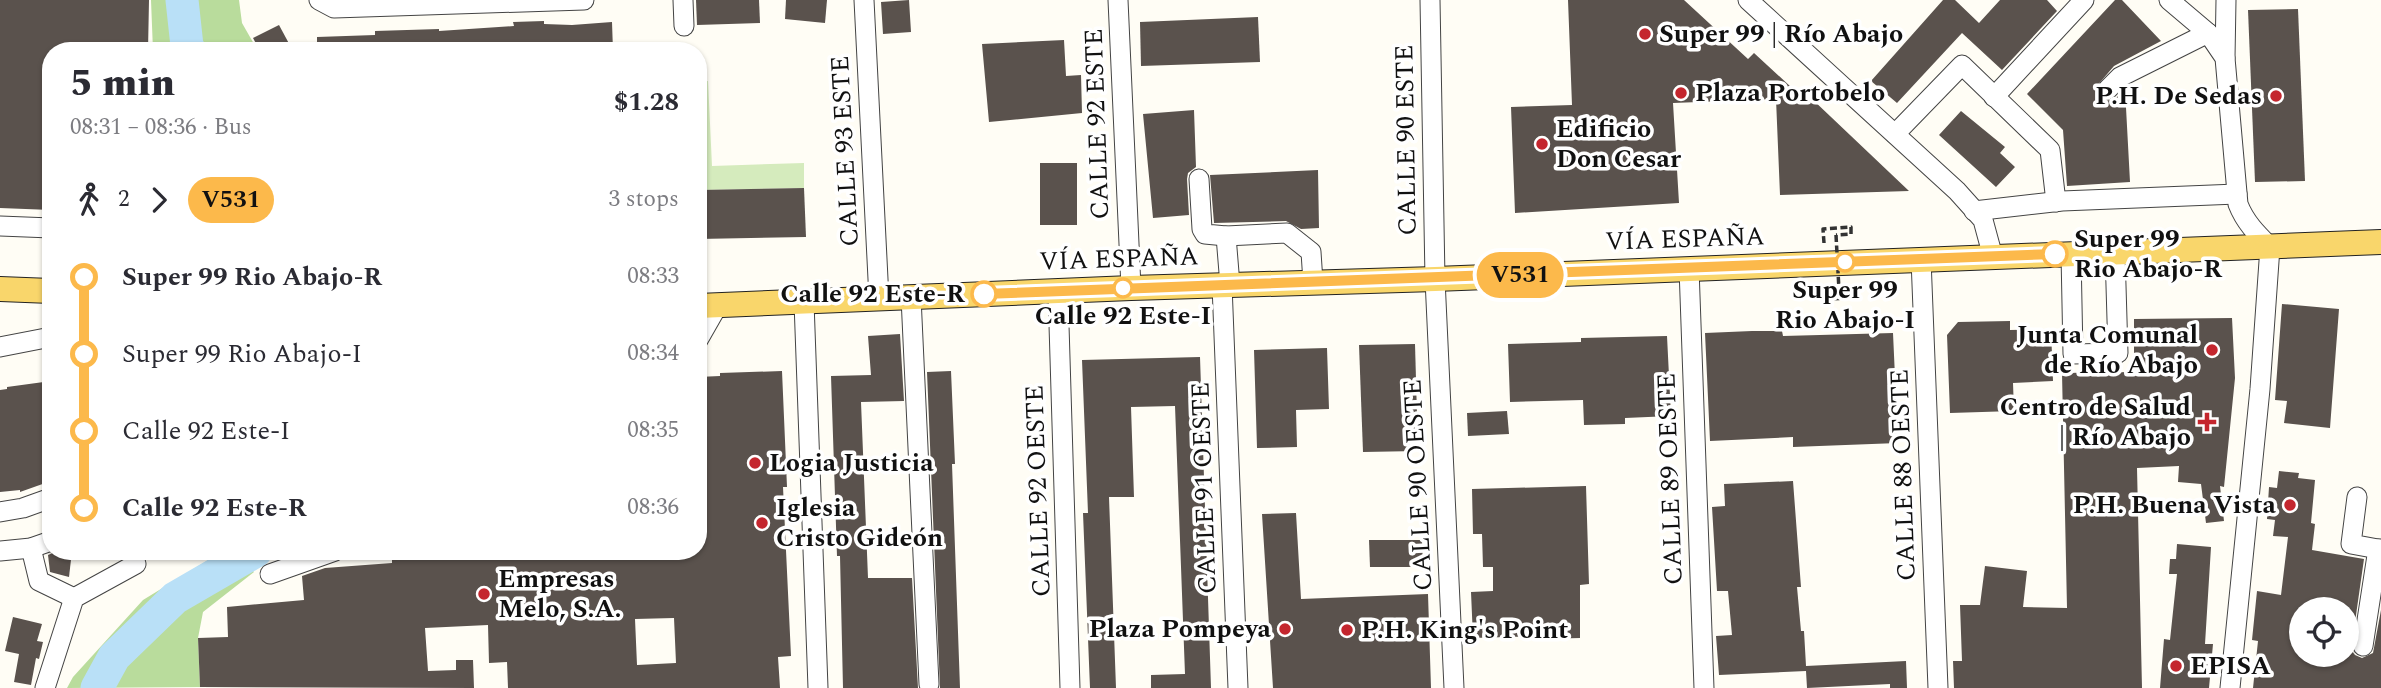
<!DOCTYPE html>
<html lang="en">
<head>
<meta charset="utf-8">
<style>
	:root { --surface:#fff; --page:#f2f2f3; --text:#2b2b33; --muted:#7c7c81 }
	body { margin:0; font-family:Spectral,serif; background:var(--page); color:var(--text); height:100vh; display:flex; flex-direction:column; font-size:26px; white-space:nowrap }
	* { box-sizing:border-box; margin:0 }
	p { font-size:23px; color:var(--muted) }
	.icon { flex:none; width:38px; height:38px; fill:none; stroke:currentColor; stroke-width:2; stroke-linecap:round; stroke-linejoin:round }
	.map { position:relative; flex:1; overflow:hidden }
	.side { position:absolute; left:42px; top:42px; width:665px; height:518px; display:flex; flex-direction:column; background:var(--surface); border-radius:28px; box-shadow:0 2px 5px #0004 }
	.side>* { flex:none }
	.badge { padding:0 14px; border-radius:23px; font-size:24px; line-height:46px }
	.buttons { position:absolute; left:2289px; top:597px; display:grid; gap:14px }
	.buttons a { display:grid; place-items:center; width:70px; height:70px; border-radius:50%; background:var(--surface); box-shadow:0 2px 5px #0004; font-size:35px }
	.map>.badge { position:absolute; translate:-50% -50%; box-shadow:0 0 0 4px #fff }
	.legs { display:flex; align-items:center; gap:10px; height:77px; padding:0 28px; font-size:23px }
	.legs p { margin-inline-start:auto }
	.headline { display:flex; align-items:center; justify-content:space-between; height:119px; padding:0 28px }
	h1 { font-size:38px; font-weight:800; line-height:52px }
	ul { padding:0 28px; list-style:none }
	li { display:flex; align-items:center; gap:24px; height:77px; font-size:26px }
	li i { display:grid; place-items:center; width:10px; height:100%; margin:0 9px; background:currentColor }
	li i::after { content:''; width:18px; height:18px; margin:-9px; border:5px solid; border-radius:50%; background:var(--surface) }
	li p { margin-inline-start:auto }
	li:first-child i { background:linear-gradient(#0000 50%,currentColor 0) }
	li:last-child i { background:linear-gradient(currentColor 50%,#0000 0) }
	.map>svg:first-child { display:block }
</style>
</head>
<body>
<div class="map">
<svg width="2381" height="688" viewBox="0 0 2381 688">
	<rect width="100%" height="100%" fill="#fffdf5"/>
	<path fill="#d5ebbd" d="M708,81l4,85 92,-3v25l-106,2v-108z"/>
	<g fill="#b9dc9c">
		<path d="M151,0h88l3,23 16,28h-105z"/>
		<path d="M223,551h11l20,21 -51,40 -5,26 2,49 -133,1 6,-11 70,-77z"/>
	</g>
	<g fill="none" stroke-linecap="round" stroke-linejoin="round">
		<g stroke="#b9e0f7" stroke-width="33">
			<path d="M182,0l5,46 3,5"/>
			<path d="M97,688l17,-31 61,-59 81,-47"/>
		</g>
	</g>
	<g fill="#5a524d" fill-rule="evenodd">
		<path d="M0,0h149l-1,51h-97v159l-51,-2z"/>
		<path d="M696,0h63l1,23 -63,2z"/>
		<path d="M786,0h41l-2,23 -40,-4z"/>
		<path d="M909,0l2,32 -28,2 -2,-32z"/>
		<path d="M1568,0h116l64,59 6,-6 37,34v12l20,-1 98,93 -129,4 -4,-96 -103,4 6,100 -164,10 -4,-106 61,-2z"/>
		<path d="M1943,0h12l24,23 21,-23h47l10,11 -55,59 -40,-37 -65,70 -26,-22z"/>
		<path d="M2115,0h7l39,41 -47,25 -18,21 3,10 7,4 10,-3 9,-9 5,93 -63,4 -4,-56 -36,-36z"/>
		<path d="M2298,9l7,172 -50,1 -7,-172z"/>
		<path d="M1258,17l2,45 -119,4 -1,-44z"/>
		<path d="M544,21v3l28,1 40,-3 1,29h-296v-14l58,-2v-4l64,-2v2l75,-5 -1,-4z"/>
		<path d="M279,25l14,26h-33l-7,-13z"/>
		<path d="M1064,40l2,36 15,-1 1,38 -93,9 -7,-78z"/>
		<path d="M1194,110l2,57 -8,6 -1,6 2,36 -36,3 -10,-104z"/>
		<path d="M1961,111l44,36 -5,6 15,14 -19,20 -57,-52z"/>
		<rect x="1040" y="163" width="37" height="62"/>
		<path d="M1318,170l1,58 -18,1 -15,-8 -72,2 -4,-48z"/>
		<path d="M804,188l2,49 -108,2v-49z"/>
		<path d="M2282,304l57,5 -9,119 -46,-5 3,-22 -12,-1z"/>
		<path d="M2232,318l3,60 -11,109 -4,-1 4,35 -18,2 -5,-39 -23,-2 1,-16 -42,2 5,220h-188l-1,-27h9l-2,-56h20l5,-39 42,5 -4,36 44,1 -5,-235 72,-1v-53z"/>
		<path d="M2010,321v9l41,-1 2,52 -40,2 1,28 -64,2 -3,-78 11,-13z"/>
		<path d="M1752,331h30l1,5 110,-3 5,110 -105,4v-10l-83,4 -5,-108z"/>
		<path d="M900,334l4,67 -43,1 7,176h44l6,110h-75l-3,-132h-3l-6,-180 40,-1 -3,-39z"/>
		<path d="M1667,336l4,80 -46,2v6l-41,1 -1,-25 -73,2 -2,-58 73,-2v-4z"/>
		<path d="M1415,344l3,107 -55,1 -4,-107z"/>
		<path d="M1327,348l2,61 -33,1 1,37 -40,1 -3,-98z"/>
		<path d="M1200,357l11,331h-60v-13l34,-1 -10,-268 -44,1 3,90h-25l7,191h-26l-7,-175h5l-6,-153z"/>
		<path d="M782,371l5,116h-4l8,169 -13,1 2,31h-272l-1,-26 -18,1 -1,-38 -63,3 3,43 28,-1v-10h17l1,28 -274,-1 -2,-49 30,-1 -1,-30 77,-7 -2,-24 23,-8 67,-5v-3l77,-2v-7h229v-174l22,-1v-3zM674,618l2,45 -39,2 -2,-46z"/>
		<path d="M951,371l4,93h-3l8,224h-20l-13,-316z"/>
		<path d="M51,381v100l-31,11v-2l-20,2v-102l7,-1v-2z"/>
		<path d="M1507,411l2,23 -41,2 -1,-23z"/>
		<path d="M2279,471l20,2 -1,5 17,2 -4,43 4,1 -3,26 52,9 -13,91 4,5 7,3 11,-5 8,-43v78h-128l5,-47 -6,-1 5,-49 24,4 7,-58 -15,-1 2,-16 -8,-1 2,-32 8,1zM2301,609h46v45h-46z"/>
		<path d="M1793,481l8,106h-4l4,44h3l2,35 100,-5 1,27h-17v-4l-83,4 -1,-17 -87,4 -3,-39 16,-1 -4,-44h-11l-5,-84 13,-1 -1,-22z"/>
		<path d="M1586,486l3,98 -9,1v53l-39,1v-3l-68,2 -2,-46 22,-1v-24h-10l-1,-33h-9l-1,-45z"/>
		<path d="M1296,513l5,86 127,-5 3,94h-158l-11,-174z"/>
		<path d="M1369,540h53l1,27h-53z"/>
		<path d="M2177,544l34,3 -6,97h8l-4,44h-49l4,-49 6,1 7,-66h-8l1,-15h6z"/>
		<path d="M57,551h15l-3,26 -19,-5 -2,-17z"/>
		<path d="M13,617l29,7 -5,17 6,1 -4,17 -3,-1 -5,27 -17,-3 5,-28 -14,-3z"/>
	</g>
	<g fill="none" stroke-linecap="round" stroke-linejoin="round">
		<defs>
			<g id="minor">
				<path d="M319,0l15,8 250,-8"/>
				<path d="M683,0l1,26"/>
				<path d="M864,0l15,299"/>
				<path d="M1118,0l13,288"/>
				<path d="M1430,0l5,279 19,409"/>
				<path d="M1748,0l209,191 26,29 10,37"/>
				<path d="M2169,0l39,33 17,25 13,146c7,18 18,29 32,43l-10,142 -30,299"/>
				<path d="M2225,58l1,-58"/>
				<path d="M2108,89l12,-12 88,-44"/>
				<path d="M1994,97l90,-97"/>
				<path d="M1895,134l67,-69 88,85 6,52"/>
				<path d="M1199,179l3,50 3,5 21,2 61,-3 24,19 2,30"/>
				<path d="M1974,211l88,-10 175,-7"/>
				<path d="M0,226l51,2"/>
				<path d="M1226,236l4,49"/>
				<path d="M2071,254l2,100 45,-1 -3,-101"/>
				<path d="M1921,259l17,429"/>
				<path d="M1689,268l15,420"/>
				<path d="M1222,285l16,403"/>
				<path d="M1058,292l12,396"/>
				<path d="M911,297l18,387"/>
				<path d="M804,302l14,386"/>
				<path d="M698,340l20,-35"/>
				<path d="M0,347l51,-10"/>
				<path d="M2357,497l-6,47 27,5"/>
				<path d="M0,512l23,-4 28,-10"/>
				<path d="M31,548l8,33 35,17"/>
				<path d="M0,551l31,-3 20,-7"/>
				<path d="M270,574l65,-23"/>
				<path d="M2363,646l15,-97h3"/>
				<path d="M45,688l29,-90 62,-34 -5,-13"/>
			</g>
			<g id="major">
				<path d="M0,289l51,2"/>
				<path d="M698,306l433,-18 304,-9 946,-37"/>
			</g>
		</defs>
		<use href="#minor" stroke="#444" stroke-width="21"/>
		<use href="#major" stroke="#222" stroke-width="26"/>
		<g stroke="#333" stroke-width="3.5" stroke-dasharray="7 3.5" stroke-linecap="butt">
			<path d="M1824,243l-1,-14 28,-2v7l-15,1"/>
			<path d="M1839,290l-15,1v8l30,-1v-13"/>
		</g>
		<use href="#minor" stroke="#fff" stroke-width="19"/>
		<use href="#major" stroke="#f9d66b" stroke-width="24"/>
		<path stroke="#333" stroke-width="3.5" stroke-dasharray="7 3.5" stroke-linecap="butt" d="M1836,235l3,55"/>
	</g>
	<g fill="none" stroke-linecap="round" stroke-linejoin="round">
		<defs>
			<path id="line-1" d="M984,294l1071,-40"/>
		</defs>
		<use href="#line-1" stroke="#fff" stroke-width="16"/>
		<use href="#line-1" stroke="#fcb94b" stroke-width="10"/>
	</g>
	<g fill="#c4262e" stroke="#fff" stroke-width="2.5">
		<circle cx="1645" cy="34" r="7"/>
		<circle cx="1681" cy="93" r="7"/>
		<circle cx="2276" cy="96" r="7"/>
		<circle cx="1542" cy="144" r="7"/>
		<circle cx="2212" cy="350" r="7"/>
		<path d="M2203.5 411.5h7v7h7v7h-7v7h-7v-7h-7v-7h7z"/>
		<circle cx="755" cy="463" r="7"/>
		<circle cx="2290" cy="505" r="7"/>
		<circle cx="762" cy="523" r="7"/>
		<circle cx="484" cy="594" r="7"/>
		<circle cx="1285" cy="629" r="7"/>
		<circle cx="1347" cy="630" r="7"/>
		<circle cx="2176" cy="666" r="7"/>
	</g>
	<g fill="#fff" stroke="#fcb94b" stroke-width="3.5">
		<circle cx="2055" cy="254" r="12"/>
		<circle cx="1845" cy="262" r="9"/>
		<circle cx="1123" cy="288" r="9"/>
		<circle cx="984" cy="294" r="12"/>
	</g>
	<g text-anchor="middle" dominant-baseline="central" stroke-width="7" stroke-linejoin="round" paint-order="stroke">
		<g font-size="26" font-weight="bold" fill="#111" stroke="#fff" text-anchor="start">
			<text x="1659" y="34">Super 99 | Río Abajo</text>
			<text x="1695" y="93">Plaza Portobelo</text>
			<text x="2262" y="96" text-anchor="end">P.H. De Sedas</text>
			<text x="1556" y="129">Edificio<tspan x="1556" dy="30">Don Cesar</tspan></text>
			<text x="2198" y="335" text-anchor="end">Junta Comunal<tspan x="2198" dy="30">de Río Abajo</tspan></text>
			<text x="2191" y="407" text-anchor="end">Centro de Salud<tspan x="2191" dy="30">| Río Abajo</tspan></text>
			<text x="769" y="463">Logia Justicia</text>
			<text x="2276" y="505" text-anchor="end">P.H. Buena Vista</text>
			<text x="776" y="508">Iglesia<tspan x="776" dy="30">Cristo Gideón</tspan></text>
			<text x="498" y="579">Empresas<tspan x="498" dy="30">Melo, S.A.</tspan></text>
			<text x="1271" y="629" text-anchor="end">Plaza Pompeya</text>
			<text x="1361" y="630">P.H. King's Point</text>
			<text x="2190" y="666">EPISA</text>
		</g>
		<g font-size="26" fill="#111" stroke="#fff">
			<text transform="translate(1097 124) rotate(-92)">CALLE 92 ESTE</text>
			<text transform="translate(1406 140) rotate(-91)">CALLE 90 ESTE</text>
			<text transform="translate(845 151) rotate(-93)">CALLE 93 ESTE</text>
			<text transform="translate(1685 239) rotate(-2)">VÍA ESPAÑA</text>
			<text transform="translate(1119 259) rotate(-2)">VÍA ESPAÑA</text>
			<text transform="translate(1903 475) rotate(-92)">CALLE 88 OESTE</text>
			<text transform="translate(1670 479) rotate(-92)">CALLE 89 OESTE</text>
			<text transform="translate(1418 485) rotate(-93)">CALLE 90 OESTE</text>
			<text transform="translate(1204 488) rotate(-92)">CALLE 91 OESTE</text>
			<text transform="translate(1038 491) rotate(-92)">CALLE 92 OESTE</text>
		</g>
		<g font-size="26" font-weight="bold" fill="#111" stroke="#fff">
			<text x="2074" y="239" text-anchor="start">Super 99<tspan x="2074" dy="30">Rio Abajo-R</tspan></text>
			<text x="1845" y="290">Super 99<tspan x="1845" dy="30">Rio Abajo-I</tspan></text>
			<text x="965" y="294" text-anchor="end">Calle 92 Este-R</text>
			<text x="1123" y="316">Calle 92 Este-I</text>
		</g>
	</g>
</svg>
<div class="buttons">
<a><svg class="icon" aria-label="locate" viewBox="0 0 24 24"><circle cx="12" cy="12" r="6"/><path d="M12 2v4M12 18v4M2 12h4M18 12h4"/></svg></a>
</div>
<b class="badge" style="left:1520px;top:275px;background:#fcb94b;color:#111">V531</b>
<section class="side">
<div class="headline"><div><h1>5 min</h1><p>08:31 – 08:36 · Bus</p></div><b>$1.28</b></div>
<div class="legs"><svg class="icon" aria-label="walk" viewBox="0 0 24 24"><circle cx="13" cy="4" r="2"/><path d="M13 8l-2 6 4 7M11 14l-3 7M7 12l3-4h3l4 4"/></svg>2<svg class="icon" aria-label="forward" viewBox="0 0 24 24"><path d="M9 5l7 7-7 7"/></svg><b class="badge" style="background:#fcb94b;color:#111">V531</b><p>3 stops</p></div>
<ul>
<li><i style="color:#fcb94b"></i><b>Super 99 Rio Abajo-R</b><p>08:33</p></li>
<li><i style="color:#fcb94b"></i><span>Super 99 Rio Abajo-I</span><p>08:34</p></li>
<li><i style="color:#fcb94b"></i><span>Calle 92 Este-I</span><p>08:35</p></li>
<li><i style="color:#fcb94b"></i><b>Calle 92 Este-R</b><p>08:36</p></li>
</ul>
</section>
</div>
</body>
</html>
